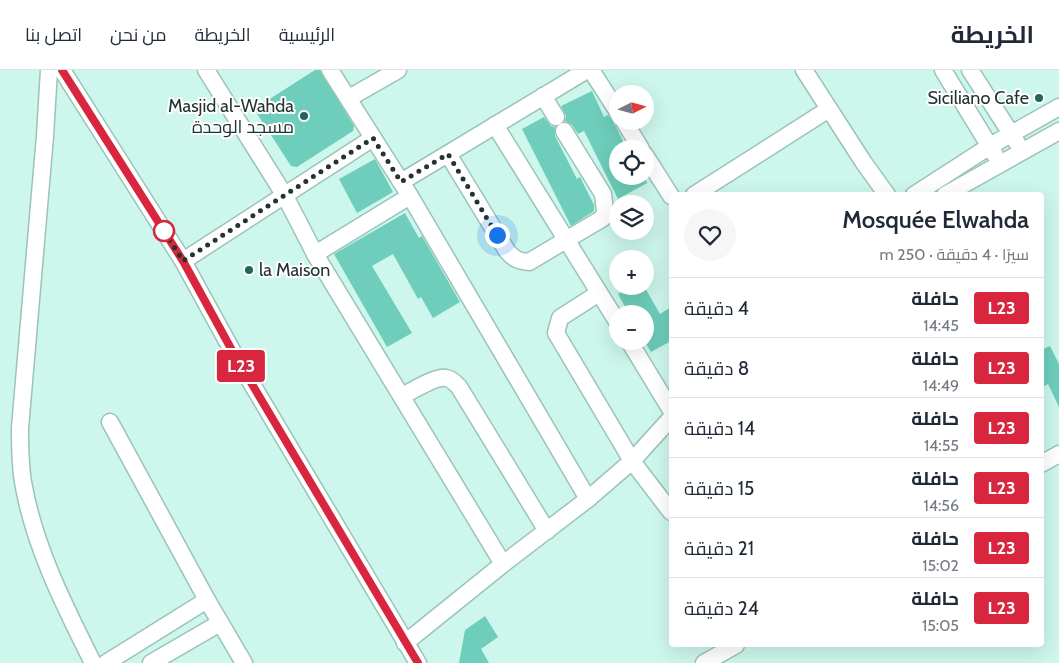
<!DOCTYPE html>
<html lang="ar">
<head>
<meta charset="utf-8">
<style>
	:root { --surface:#fff; --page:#f6f6f7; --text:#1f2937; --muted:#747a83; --line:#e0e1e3 }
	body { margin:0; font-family:Cabin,Cairo,sans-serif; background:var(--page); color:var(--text); direction:rtl; height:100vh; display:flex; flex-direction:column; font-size:19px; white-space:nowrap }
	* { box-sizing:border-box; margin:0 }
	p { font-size:16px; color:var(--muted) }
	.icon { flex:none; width:28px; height:28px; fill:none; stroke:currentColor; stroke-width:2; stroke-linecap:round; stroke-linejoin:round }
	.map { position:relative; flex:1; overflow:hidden; direction:ltr }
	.panel { position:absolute; left:669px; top:122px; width:375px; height:455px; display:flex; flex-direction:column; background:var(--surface); border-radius:5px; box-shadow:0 5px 20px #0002; direction:rtl }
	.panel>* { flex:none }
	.badge { padding:0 10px; border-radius:4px; font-size:18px; line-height:32px }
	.needle { width:32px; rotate:84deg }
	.controls { position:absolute; left:609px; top:15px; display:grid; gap:10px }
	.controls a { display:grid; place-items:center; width:45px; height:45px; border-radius:50%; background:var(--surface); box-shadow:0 5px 20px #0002; font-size:25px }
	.you { position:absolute; width:25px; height:25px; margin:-12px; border:4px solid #fff; border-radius:50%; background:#1a73e8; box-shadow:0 0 0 8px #1a73e833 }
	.map>.badge { position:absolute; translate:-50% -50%; box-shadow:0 0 0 2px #fff }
	.round { display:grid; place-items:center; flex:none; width:52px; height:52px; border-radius:26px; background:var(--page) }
	.summary { display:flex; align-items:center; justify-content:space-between; height:85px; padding:0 15px }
	h1 { font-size:24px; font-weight:600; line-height:38px }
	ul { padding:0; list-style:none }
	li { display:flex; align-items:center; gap:15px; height:60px; padding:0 15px; border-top:1px solid var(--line) }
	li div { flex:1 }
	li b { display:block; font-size:19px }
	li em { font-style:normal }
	li .badge { min-width:55px; font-weight:700; text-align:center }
	header { display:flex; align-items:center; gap:30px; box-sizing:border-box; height:70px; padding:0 25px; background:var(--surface); border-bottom:1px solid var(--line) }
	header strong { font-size:24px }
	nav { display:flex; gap:28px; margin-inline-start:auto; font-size:18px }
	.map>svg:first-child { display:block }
</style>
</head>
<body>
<header>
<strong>الخريطة</strong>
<nav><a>الرئيسية</a><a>الخريطة</a><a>من نحن</a><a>اتصل بنا</a></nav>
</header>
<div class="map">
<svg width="1059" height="593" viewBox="0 0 1059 593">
	<rect width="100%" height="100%" fill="#cdf6ec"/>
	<g fill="#6ecebb">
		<path d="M315,0h5l34,56 -1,5 -56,36 -6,-1 -37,-57z"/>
		<path d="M592,21l12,26 4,-2 5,6 14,28h-9v27h26l3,7 -29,16 -34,-68 -6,3 -6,-9 -7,-4 1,-5 -5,-10z"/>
		<path d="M544,47l7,9 4,1v9l22,43 3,-2 14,28v6l-23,15 -49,-97z"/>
		<path d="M375,89l18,33 -36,21 -18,-34z"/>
		<path d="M405,143l14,25 3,-2 38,66 -27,16 -12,-21 -3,2 -25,-45 -21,12 40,67 -25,14 -53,-93z"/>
		<path d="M632,216h12l16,28 11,-7v34l-20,11 -6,-10v-28h-16l-11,-20z"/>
		<path d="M1050,276l9,18v43l-11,-23 -7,4v-38z"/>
		<path d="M485,546l13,21 -17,12 8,14h-30l6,-33z"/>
	</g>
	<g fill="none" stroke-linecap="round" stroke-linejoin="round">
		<defs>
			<g id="minor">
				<path d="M49,0l-4,66 -25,292c0,18 0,36 3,54 11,64 41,123 70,181"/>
				<path d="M62,0l121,191 51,93 184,309"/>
				<path d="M206,0l79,126 30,58 188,310"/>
				<path d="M330,0l80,126 178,303"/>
				<path d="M591,0l27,42"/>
				<path d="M804,0l60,93 23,32"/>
				<path d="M943,0l52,85"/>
				<path d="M970,0l47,73"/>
				<path d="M543,26l13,21"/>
				<path d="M349,28l49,-28"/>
				<path d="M624,51l17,28"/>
				<path d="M495,55l123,198"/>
				<path d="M448,84l59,97c7,8 11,10 22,11l74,-44 2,-7 -2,-17 -39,-63"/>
				<path d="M645,85l26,41"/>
				<path d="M401,112l186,-112"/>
				<path d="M694,125l135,-86"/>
				<path d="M914,125l76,-49 69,-39"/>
				<path d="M945,125l114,-64"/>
				<path d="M315,184l95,-58"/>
				<path d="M183,191l190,-123"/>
				<path d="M599,223l-39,25 -4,15 76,128 39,51"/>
				<path d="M629,271l42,69"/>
				<path d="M402,326c10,-5 34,-20 44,-18 6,1 9,5 13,9l88,144"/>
				<path d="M110,352l97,178 37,63"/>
				<path d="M1041,394l18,-10"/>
				<path d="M405,573l98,-79 85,-65 44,-38 39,-43"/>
				<path d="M106,593l101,-63"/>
				<path d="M151,593l69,-40"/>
				<path d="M704,593l32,-18"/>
			</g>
		</defs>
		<use href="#minor" stroke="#9cc3ba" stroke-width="19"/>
		<use href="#minor" stroke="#fff" stroke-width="16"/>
	</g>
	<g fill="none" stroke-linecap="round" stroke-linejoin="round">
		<defs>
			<path id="line" d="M62,0l121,191 51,93 184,309"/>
		</defs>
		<use href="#line" stroke="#fff" stroke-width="11"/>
		<use href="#line" stroke="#d7263d" stroke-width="8"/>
		<path stroke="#23332f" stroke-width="5" stroke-dasharray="0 9" d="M164,161l-2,-3 21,33 190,-123 28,44 47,-28 49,81"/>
	</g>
	<g fill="#20665a" stroke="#fff" stroke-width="2">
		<circle cx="1039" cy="28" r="5"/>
		<circle cx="304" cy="46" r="5"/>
		<circle cx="249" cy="200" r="5"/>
	</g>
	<circle fill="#fff" stroke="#d7263d" stroke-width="2.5" cx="164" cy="161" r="10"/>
	<g text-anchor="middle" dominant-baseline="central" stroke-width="4" stroke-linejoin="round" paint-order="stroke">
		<g font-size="18" fill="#23332f" stroke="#fff" text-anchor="end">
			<text x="1029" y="28">Siciliano Cafe</text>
			<text x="294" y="36">Masjid al-Wahda<tspan x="294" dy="21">مسجد الوحدة</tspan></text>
			<text x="259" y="200" text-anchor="start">la Maison</text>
		</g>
	</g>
</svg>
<div class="controls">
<a><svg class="needle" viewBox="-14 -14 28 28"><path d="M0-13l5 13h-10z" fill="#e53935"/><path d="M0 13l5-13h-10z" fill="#747a83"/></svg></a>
<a><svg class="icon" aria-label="locate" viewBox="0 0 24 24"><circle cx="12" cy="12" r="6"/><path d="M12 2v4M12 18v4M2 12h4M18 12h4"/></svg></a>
<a><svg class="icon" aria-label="layers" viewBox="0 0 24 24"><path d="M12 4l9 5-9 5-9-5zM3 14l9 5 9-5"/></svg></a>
<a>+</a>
<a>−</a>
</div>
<div class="you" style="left:497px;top:165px"></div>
<b class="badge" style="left:241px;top:296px;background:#d7263d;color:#fff">L23</b>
<section class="panel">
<div class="summary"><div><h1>Mosquée Elwahda</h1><p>سيرًا · 4 دقيقة · 250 m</p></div><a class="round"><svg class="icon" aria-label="heart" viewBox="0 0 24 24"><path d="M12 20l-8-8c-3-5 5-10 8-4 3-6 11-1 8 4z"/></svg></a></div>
<ul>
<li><span class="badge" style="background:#d7263d;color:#fff">L23</span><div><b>حافلة</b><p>14:45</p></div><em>4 دقيقة</em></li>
<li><span class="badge" style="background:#d7263d;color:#fff">L23</span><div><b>حافلة</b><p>14:49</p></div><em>8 دقيقة</em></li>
<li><span class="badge" style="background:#d7263d;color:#fff">L23</span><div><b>حافلة</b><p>14:55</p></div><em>14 دقيقة</em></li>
<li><span class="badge" style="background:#d7263d;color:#fff">L23</span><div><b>حافلة</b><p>14:56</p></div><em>15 دقيقة</em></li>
<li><span class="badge" style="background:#d7263d;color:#fff">L23</span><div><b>حافلة</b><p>15:02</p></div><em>21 دقيقة</em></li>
<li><span class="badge" style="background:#d7263d;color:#fff">L23</span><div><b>حافلة</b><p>15:05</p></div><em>24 دقيقة</em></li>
</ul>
</section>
</div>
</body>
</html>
